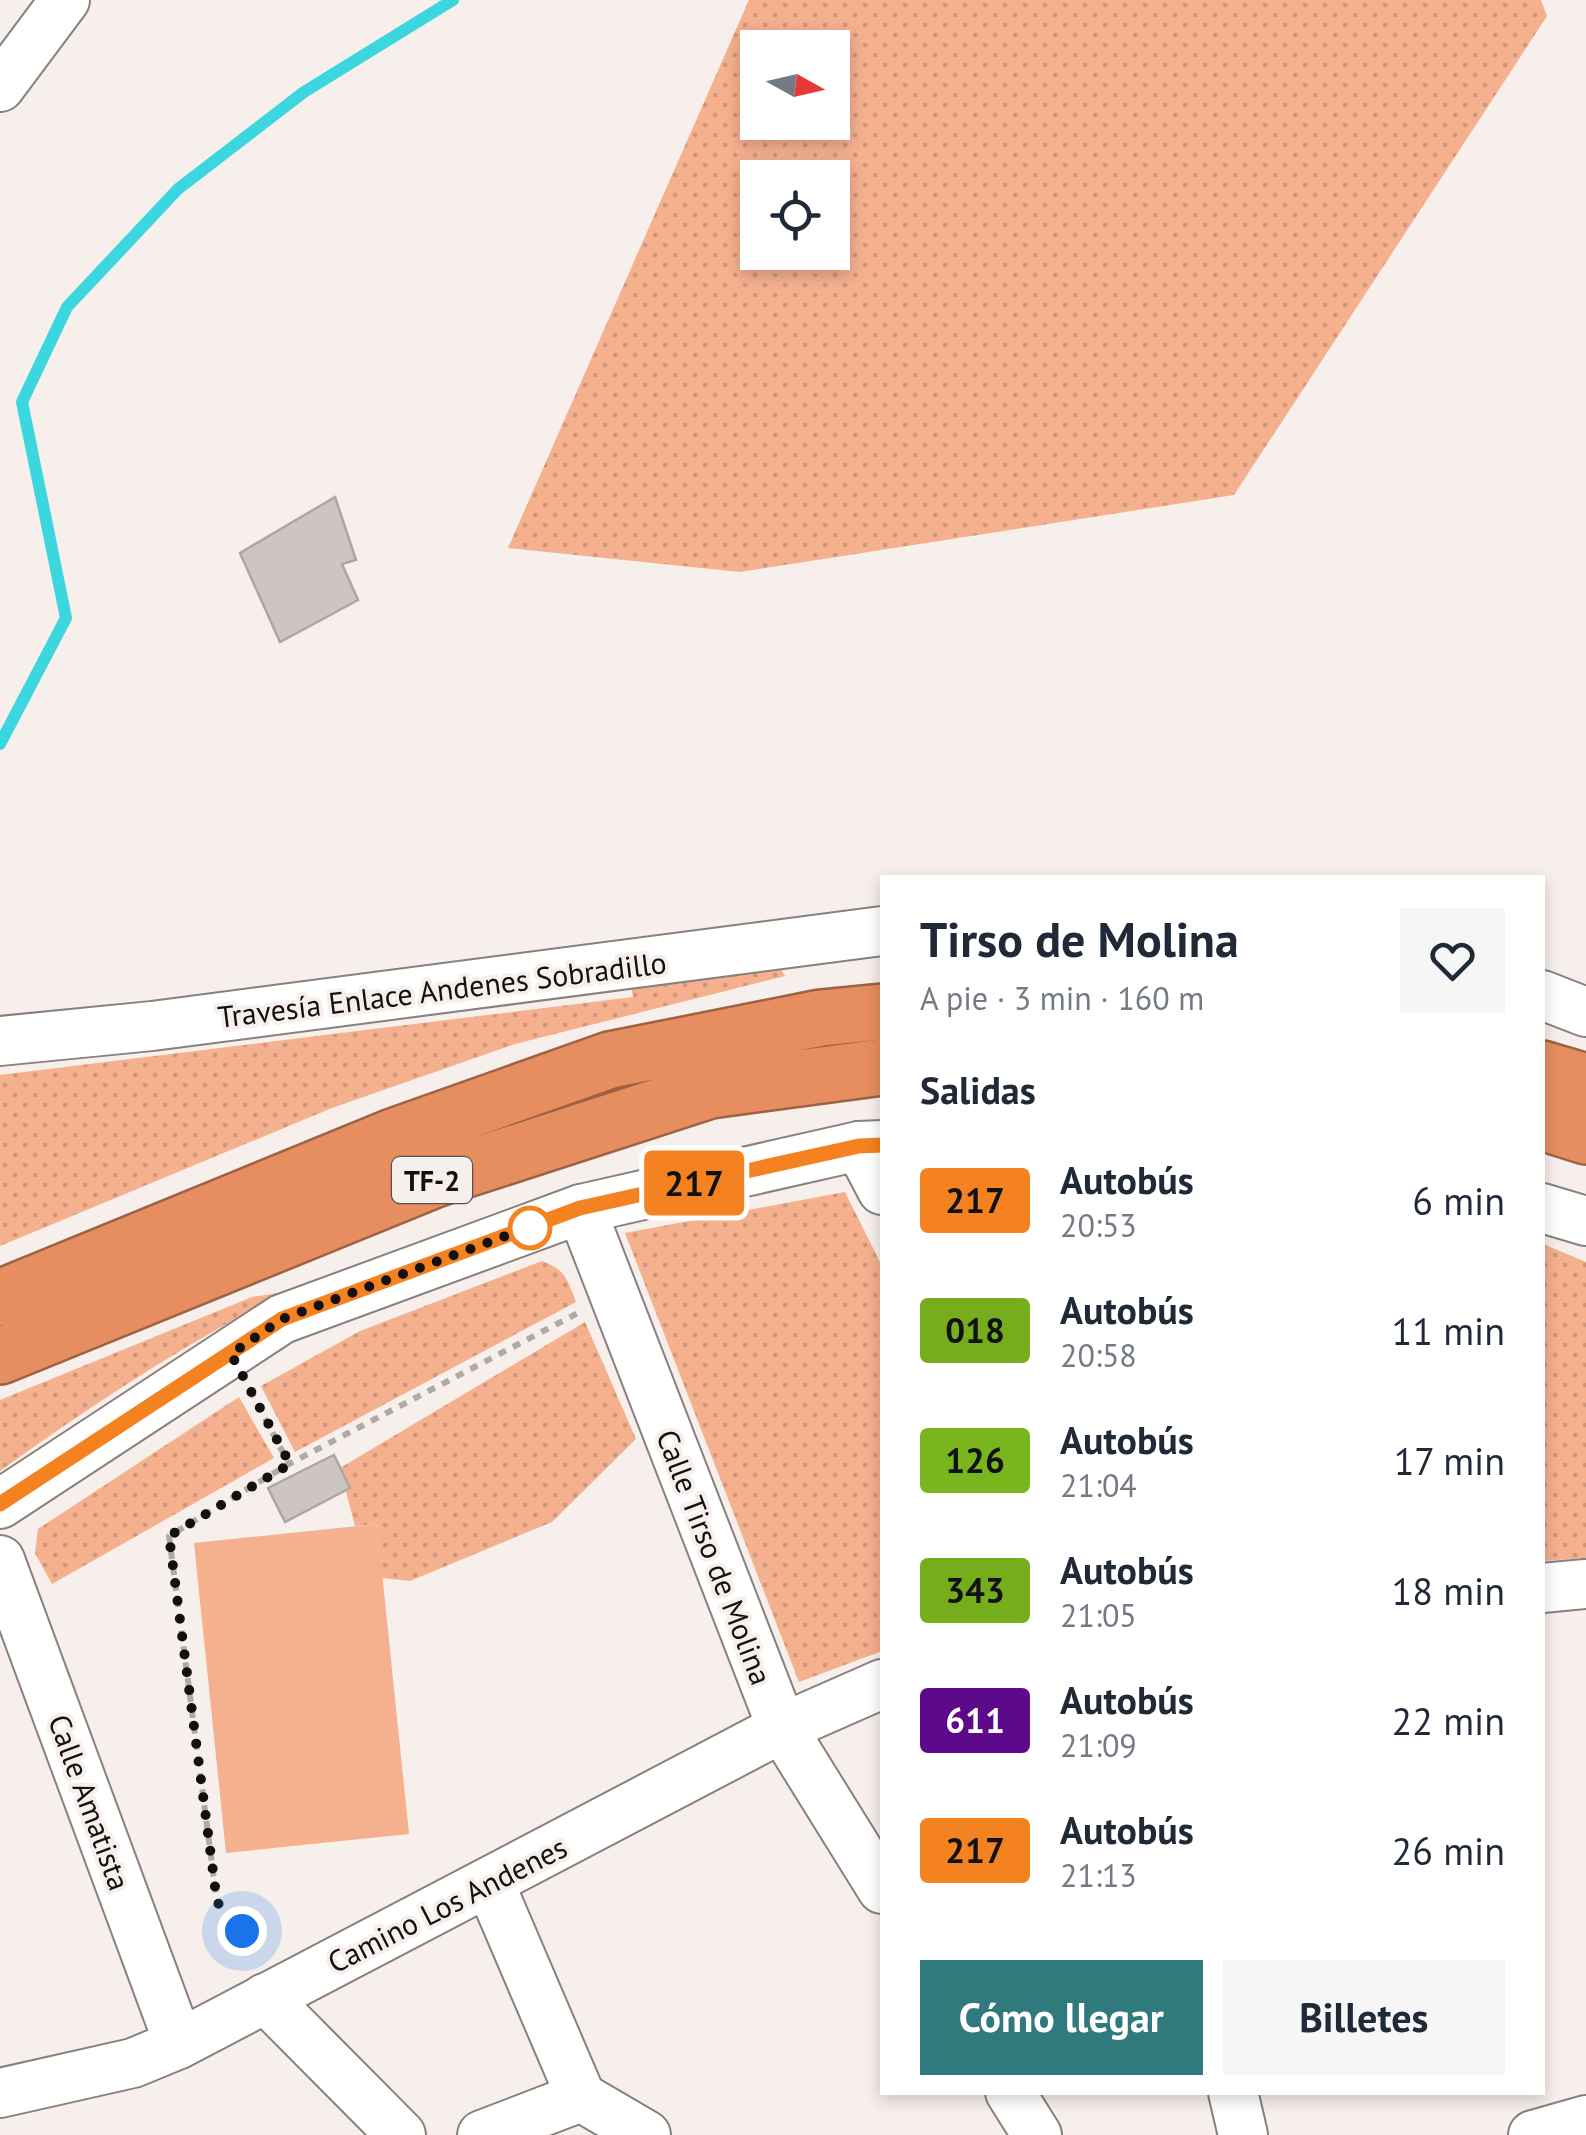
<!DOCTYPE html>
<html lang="es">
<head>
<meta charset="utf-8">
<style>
	:root { --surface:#fff; --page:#f6f6f7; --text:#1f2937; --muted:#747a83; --accent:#307a7e }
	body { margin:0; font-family:"PT Sans",sans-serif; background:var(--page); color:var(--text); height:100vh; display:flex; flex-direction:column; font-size:38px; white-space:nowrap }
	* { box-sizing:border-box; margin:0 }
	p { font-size:32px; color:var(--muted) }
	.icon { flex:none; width:55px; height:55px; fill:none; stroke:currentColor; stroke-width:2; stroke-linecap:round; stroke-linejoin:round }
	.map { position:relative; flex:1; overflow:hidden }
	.panel { position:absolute; left:880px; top:875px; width:665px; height:1220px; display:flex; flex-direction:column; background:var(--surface); border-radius:0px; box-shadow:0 5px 15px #0003 }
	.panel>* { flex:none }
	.badge { padding:0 20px; border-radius:8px; font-size:35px; line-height:65px }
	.needle { width:65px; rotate:98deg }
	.tools { position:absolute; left:740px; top:30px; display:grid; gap:20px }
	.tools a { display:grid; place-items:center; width:110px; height:110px; border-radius:0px; background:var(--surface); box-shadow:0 5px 15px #0003; font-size:50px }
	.you { position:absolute; width:50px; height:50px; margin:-25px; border:8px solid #fff; border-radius:50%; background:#1a73e8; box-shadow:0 0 0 15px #1a73e833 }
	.map>.badge { position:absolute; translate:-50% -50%; box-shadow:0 0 0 5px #fff }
	h2 { padding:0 40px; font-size:38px; line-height:90px }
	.round { display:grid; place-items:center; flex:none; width:105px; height:105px; border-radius:0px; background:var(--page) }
	.summary { display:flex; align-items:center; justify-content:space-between; height:170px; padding:0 40px }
	h1 { font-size:48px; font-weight:700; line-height:75px }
	.cta { display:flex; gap:20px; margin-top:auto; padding:20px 40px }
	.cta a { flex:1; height:115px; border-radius:0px; background:var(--accent); color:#fff; font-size:40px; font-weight:700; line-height:115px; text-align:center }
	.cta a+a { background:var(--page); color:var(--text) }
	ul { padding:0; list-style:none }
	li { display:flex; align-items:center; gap:30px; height:130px; padding:0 40px }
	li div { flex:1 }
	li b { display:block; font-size:38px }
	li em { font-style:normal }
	li .badge { min-width:110px; font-weight:700; text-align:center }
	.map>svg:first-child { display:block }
</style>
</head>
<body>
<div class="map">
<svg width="1586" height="2135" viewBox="0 0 1586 2135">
	<defs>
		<pattern id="grass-dots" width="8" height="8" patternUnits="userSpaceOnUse" patternTransform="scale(2.5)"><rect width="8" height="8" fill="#f5b08e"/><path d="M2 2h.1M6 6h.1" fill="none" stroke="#d19679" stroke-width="1.8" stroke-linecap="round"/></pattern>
	</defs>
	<rect width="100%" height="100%" fill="#f7efeb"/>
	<g fill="url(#grass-dots)" fill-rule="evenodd">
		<path d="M749,0h792l6,16 -313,479 -494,77 -232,-24zM758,48h74v74h-74zM758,178h74v74h-74z"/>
		<path d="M778,963l7,13 -270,68 -183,64 -332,138v-171l633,-78 -3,-15z"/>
		<path d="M845,1192l37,74v385l-83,31 -174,-449z"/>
		<path d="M1543,1244l43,18v296l-43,3z"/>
		<path d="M542,1261c24,9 25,18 34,41l-281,150 -34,-66 99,-55z"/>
		<path d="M285,1292c-100,52 -194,113 -285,179v-71l252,-103z"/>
		<path d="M585,1322l51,117 -84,83 -142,59 -28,-3 -5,-54 -22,2 -15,-58z"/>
		<path d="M239,1397l35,61 -222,126 -17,-31 3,-24z"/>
	</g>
	<path fill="#f5b08e" d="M377,1524l32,310 -183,19 -32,-310z"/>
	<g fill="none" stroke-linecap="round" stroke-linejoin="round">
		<path stroke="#3cd6df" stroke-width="12" d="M0,744l66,-126 -44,-216 45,-95 111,-118 126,-97 149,-92"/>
	</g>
	<g fill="#cdc5c1" stroke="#aea6a3" stroke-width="2.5">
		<path d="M335,497l21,63 -14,4 16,36 -78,42 -40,-89z"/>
		<path d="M334,1455l16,33 -65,34 -17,-34z"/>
	</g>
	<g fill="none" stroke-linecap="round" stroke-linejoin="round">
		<defs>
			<g id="minor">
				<path d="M0,87l65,-87"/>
				<path d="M1542,995l44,17"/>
				<path d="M0,1041l152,-15 730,-95"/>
				<path d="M859,1146l23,44"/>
				<path d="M1542,1208l44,13"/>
				<path d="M581,1209l201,519 100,161"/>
				<path d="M0,1504l282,-185 299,-110 278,-63 23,-1"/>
				<path d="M0,1560l179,484"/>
				<path d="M1542,1588l44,-4"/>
				<path d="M489,1882l92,215 65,38"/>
				<path d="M265,1998l136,137"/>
				<path d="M1010,2092l27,43"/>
				<path d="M1233,2092l10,43"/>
				<path d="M0,2093l133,-30 46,-19 603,-316 100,-44"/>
				<path d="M482,2135l99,-38"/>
				<path d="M1533,2135l53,-15"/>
			</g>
			<g id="highway">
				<path d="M1542,1069l44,13"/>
				<path d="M1542,1122l44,14"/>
				<path d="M0,1298l393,-161 217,-77 211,-42 61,-6"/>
				<path d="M0,1356l435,-177 275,-89 172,-23"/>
			</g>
		</defs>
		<use href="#minor" stroke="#88807c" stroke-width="52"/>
		<use href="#highway" stroke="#9d6244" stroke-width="60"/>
		<g stroke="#b0aaa7" stroke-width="6" stroke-dasharray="8 8" stroke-linecap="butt">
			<path d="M250,1390l39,74"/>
			<path d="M242,1931l-25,-29 -48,-366 120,-72 289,-151"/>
		</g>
		<use href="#minor" stroke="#fff" stroke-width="48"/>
		<use href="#highway" stroke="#e78e60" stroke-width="55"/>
	</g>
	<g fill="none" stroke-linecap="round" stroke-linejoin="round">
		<defs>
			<path id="line" d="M0,1504l282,-185 298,-111 279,-62 23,-1"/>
		</defs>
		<use href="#line" stroke="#fff" stroke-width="22"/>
		<use href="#line" stroke="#f58220" stroke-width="15"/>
		<path stroke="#13100f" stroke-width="10" stroke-dasharray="0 18" d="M242,1931l-25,-29 -48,-366 121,-72 -59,-110 51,-35 261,-97 -13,6"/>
	</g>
	<circle fill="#fff" stroke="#f58220" stroke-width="5" cx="530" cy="1228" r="20"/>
	<g text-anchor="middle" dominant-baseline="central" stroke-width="8" stroke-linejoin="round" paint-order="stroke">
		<rect fill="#f7efeb" stroke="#575351" stroke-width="2.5" x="392" y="1157" width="80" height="46" rx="8"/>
		<g font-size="28" font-weight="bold" fill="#13100f">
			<text x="432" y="1180">TF-2</text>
		</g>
		<g font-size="30" fill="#13100f" stroke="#f7efeb">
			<text transform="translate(442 989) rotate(-7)">Travesía Enlace Andenes Sobradillo</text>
			<text transform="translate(715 1557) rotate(69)">Calle Tirso de Molina</text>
			<text transform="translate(90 1802) rotate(70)">Calle Amatista</text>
			<text transform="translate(447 1904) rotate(-27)">Camino Los Andenes</text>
		</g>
	</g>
</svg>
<div class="tools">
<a><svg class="needle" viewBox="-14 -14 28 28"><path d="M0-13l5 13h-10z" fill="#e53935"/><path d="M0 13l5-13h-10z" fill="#747a83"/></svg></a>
<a><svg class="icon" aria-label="locate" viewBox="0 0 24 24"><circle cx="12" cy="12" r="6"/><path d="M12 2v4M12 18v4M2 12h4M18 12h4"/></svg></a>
</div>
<div class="you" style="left:242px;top:1931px"></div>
<b class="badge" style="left:694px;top:1183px;background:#f58220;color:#111">217</b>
<section class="panel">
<div class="summary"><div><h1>Tirso de Molina</h1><p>A pie · 3 min · 160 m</p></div><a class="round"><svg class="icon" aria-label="heart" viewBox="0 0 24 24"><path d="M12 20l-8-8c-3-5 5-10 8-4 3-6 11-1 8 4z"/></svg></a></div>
<h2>Salidas</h2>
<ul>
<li><span class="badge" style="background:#f58220;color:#111">217</span><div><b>Autobús</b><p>20:53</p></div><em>6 min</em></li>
<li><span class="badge" style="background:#75ad1c;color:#111">018</span><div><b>Autobús</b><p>20:58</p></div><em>11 min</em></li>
<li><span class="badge" style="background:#79b51d;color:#111">126</span><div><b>Autobús</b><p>21:04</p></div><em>17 min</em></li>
<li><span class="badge" style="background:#75ad1c;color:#111">343</span><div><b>Autobús</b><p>21:05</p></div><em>18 min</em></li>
<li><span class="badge" style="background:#5c0a8a;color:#fff">611</span><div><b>Autobús</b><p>21:09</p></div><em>22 min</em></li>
<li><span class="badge" style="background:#f58220;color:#111">217</span><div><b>Autobús</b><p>21:13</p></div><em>26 min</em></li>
</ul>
<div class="cta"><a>Cómo llegar</a><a>Billetes</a></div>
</section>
</div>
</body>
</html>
